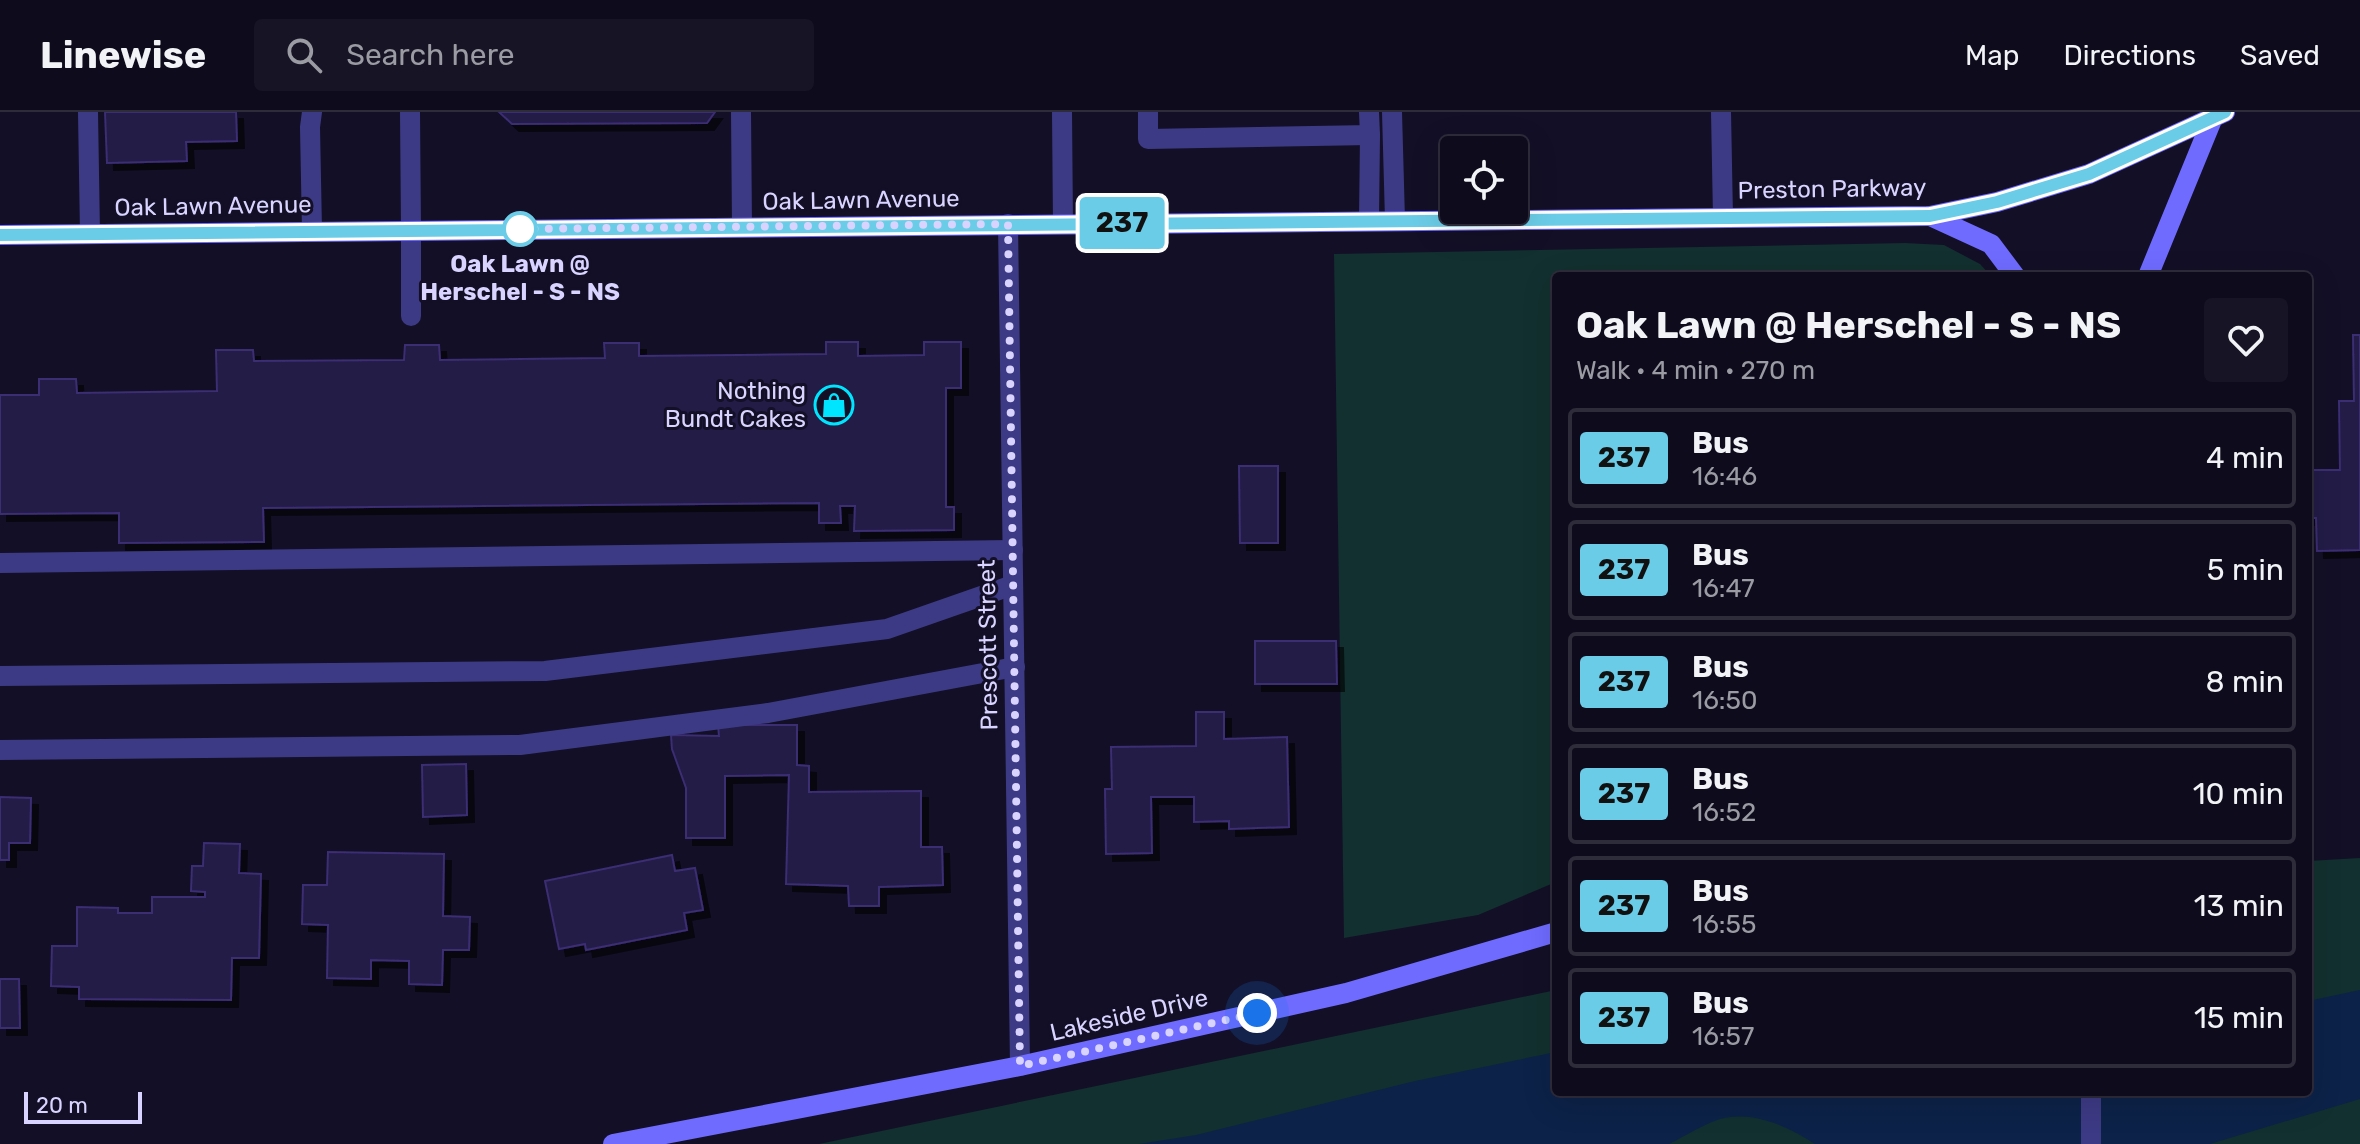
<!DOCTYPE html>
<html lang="en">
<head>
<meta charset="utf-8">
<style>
	:root { --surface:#0e0b1c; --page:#171425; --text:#f1f3f6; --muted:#9b9ba3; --line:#2e2b3b }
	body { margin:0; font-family:Rubik,sans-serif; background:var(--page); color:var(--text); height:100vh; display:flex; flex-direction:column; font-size:30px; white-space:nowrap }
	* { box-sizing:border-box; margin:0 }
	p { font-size:26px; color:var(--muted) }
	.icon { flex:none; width:44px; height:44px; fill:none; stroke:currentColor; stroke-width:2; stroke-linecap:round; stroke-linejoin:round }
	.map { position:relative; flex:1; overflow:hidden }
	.panel { position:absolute; left:1552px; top:160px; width:760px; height:824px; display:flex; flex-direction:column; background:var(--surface); border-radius:8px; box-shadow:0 8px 32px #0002,0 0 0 2px var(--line) }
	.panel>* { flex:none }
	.badge { padding:0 16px; border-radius:6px; font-size:28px; line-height:52px }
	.tools { position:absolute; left:1440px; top:24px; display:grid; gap:16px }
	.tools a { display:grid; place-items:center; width:88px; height:88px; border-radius:8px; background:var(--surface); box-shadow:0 8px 32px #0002,0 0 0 2px var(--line); font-size:40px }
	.scale { position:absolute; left:24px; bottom:20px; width:118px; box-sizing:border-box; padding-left:8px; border:4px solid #d9d4ff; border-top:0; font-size:22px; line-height:28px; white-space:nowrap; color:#d9d4ff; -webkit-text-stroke:6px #130f26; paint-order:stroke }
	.you { position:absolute; width:40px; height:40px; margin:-20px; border:6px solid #fff; border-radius:50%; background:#1a73e8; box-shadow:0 0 0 12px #1a73e833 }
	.map>.badge { position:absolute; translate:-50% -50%; box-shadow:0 0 0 4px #fff }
	.round { display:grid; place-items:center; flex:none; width:84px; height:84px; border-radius:8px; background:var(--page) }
	.overview { display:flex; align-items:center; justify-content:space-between; height:136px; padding:0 24px }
	h1 { font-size:38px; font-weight:700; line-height:60px }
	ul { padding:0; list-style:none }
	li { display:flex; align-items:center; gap:24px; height:100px; margin:0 16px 12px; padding:0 8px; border:4px solid var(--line); border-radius:8px }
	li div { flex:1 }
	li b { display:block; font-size:30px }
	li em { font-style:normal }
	li .badge { min-width:88px; font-weight:700; text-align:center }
	header { display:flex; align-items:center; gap:48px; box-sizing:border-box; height:112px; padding:0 40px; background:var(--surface); border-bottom:2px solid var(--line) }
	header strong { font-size:38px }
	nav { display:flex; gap:44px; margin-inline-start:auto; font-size:28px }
	.search { width:560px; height:72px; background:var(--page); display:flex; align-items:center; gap:20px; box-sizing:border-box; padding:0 28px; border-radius:8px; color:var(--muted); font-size:30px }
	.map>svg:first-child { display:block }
</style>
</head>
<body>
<header>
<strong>Linewise</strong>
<div class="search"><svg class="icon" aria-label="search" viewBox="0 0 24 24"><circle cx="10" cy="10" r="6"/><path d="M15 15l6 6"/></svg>Search here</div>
<nav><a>Map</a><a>Directions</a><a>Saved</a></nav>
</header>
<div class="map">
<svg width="2360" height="1032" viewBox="0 0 2360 1032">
	<defs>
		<filter id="shadow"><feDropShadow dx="7" dy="7" stdDeviation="0" flood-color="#0009"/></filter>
	</defs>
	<rect width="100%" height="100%" fill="#130f26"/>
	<g fill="#12302f">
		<path d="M1905,131l39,2 36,19 11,12h-435v606l-78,33 -134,23 -10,-684z"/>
		<path d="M2360,746v286h-240l188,-52v-231z"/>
		<path d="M1556,878v102l508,52h-1245z"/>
	</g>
	<path fill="#0c2248" d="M2360,878v109l-150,45h-395c-27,-18 -63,-34 -95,-25 -18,6 -35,17 -51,25h-530l57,-9 219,-54 141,-29v40h752v-91z"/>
	<g fill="#241b47" stroke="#3b2d73" stroke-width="2" filter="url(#shadow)">
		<path d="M105,0h131l1,29 -51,1 1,19 -80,2z"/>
		<path d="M499,0h216l-8,11 -195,1z"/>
		<path d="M2353,223h7v215l-43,1 -1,-33h-8v-48h32l-1,-69h15z"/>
		<path d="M826,230h32v14l66,-1v-13h37v46h-15v119h8v23l-100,1 1,-25h-15l1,17h-22v-20l-556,5 1,34 -145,1v-30l-119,1v-119h39v-16h37l1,14 140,-2 -1,-41h37l1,11 150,-1 1,-15h34l1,15 165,-2 -1,-15h35v13l187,-2z"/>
		<path d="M1239,354h39v77h-38z"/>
		<path d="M1255,529h81l1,43h-82z"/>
		<path d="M1196,600h28v27l63,-2 2,90 -60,2v-8l-35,1v-25h-43l1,56 -46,1 -1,-65h7l-1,-42 85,-1z"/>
		<path d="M718,613h79v40l12,1v26l112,-1v56h21l1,38 -64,2v19h-30l-1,-20 -62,-2 3,-109 -64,1v62h-39v-50l-14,-39 -1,-14 48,1z"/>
		<path d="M466,652l1,51 -44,2 -1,-52z"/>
		<path d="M0,685l31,1 -1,45h-21v17h-9z"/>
		<path d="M204,731l36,1 -1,29 22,1 -2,84h-27l-1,42 -152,-1v-12l-28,-1 1,-40h25v-39l41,1v5h34v-16h53v-5l-14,-1 1,-25h11z"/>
		<path d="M328,740l116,2 -1,62 27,1 -1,33h-26l-1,35 -33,-1v-23l-38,-1v19l-44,-1 1,-53 -26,-1 1,-39h24z"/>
		<path d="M672,743l3,16 20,-3 8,42 -19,3 3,17 -101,20 -1,-6 -26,5 -14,-68z"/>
		<path d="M0,867h19l1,49h-20z"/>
	</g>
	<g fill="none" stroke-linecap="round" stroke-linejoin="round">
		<g stroke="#3d3a85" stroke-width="20">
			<path d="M88,0l2,122"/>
			<path d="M741,0l1,115"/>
			<path d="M1148,0v27l222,-4 -1,-23"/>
			<path d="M1392,0l3,108"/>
			<path d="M1369,108l1,-85"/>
			<path d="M312,119l-2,-104 2,-15"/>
			<path d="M411,204v-86"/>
			<path d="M0,451l1013,-13"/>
			<path d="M0,564l545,-5 342,-42 126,-44"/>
			<path d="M0,638l520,-5 248,-32 247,-46"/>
		</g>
		<g stroke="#3d3a85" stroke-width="20">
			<path d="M410,0l1,118"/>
			<path d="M1062,0l1,112"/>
			<path d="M1721,0l2,105"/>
			<path d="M1008,112l12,842"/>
		</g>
		<path stroke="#3d3a85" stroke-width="20" d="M2091,980v52"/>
		<g stroke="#6f6bff" stroke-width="20">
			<path d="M1930,104l61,28 24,32"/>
			<path d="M0,123l1930,-19 67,-14 92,-28 136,-62"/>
			<path d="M2148,164l64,-156"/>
			<path d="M613,1032l407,-78 326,-73 210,-61"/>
		</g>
	</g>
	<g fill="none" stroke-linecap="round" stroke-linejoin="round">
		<defs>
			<path id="line" d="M0,123l1930,-19 67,-14 92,-28 136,-62"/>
		</defs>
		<use href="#line" stroke="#fff" stroke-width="18"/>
		<use href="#line" stroke="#6bcce7" stroke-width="12"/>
		<path stroke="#d9d4ff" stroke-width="8" stroke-dasharray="0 14.4" d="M520,117l488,-5 12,842 237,-53"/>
	</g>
	<defs>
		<symbol id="shop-ring" viewBox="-11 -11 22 22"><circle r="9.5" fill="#130f26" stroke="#00e5ff" stroke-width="1.5"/><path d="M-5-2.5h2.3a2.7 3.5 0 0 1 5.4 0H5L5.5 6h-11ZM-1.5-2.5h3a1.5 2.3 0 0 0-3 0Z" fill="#00e5ff"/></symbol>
	</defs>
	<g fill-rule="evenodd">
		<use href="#shop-ring" x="812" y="271" width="44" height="44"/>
	</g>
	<circle fill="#fff" stroke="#6bcce7" stroke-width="4" cx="520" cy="117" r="16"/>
	<g text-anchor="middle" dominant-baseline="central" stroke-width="6" stroke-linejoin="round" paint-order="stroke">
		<g font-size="24" fill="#d9d4ff" stroke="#130f26">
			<text transform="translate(1832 77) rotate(-1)">Preston Parkway</text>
			<text transform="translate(861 88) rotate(-1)">Oak Lawn Avenue</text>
			<text transform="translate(213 94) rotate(-1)">Oak Lawn Avenue</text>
			<text transform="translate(988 533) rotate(-91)">Prescott Street</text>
			<text transform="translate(1129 903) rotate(-13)">Lakeside Drive</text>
		</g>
		<g font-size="24" font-weight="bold" fill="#d9d4ff" stroke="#130f26">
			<text x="520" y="152">Oak Lawn @<tspan x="520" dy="28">Herschel - S - NS</tspan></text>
		</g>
		<g font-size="24" fill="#d9d4ff" stroke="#130f26" text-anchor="end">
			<text x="806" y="279">Nothing<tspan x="806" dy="28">Bundt Cakes</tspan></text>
		</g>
	</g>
</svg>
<div class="tools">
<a><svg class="icon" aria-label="locate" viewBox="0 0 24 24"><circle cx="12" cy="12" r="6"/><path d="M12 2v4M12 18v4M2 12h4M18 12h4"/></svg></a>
</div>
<div class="scale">20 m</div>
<div class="you" style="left:1257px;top:901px"></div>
<b class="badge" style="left:1122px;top:111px;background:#6bcce7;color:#111">237</b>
<section class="panel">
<div class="overview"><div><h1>Oak Lawn @ Herschel - S - NS</h1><p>Walk · 4 min · 270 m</p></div><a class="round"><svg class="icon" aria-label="heart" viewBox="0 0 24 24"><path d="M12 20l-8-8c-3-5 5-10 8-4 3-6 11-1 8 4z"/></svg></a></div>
<ul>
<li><span class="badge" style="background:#6bcce7;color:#111">237</span><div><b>Bus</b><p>16:46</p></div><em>4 min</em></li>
<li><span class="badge" style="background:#6bcce7;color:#111">237</span><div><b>Bus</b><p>16:47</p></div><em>5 min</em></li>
<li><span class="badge" style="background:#6bcce7;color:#111">237</span><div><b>Bus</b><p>16:50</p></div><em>8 min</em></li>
<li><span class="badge" style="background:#6bcce7;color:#111">237</span><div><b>Bus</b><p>16:52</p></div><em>10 min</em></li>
<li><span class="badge" style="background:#6bcce7;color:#111">237</span><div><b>Bus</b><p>16:55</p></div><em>13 min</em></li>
<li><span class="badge" style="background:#6bcce7;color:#111">237</span><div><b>Bus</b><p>16:57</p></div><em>15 min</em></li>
</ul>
</section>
</div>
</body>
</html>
